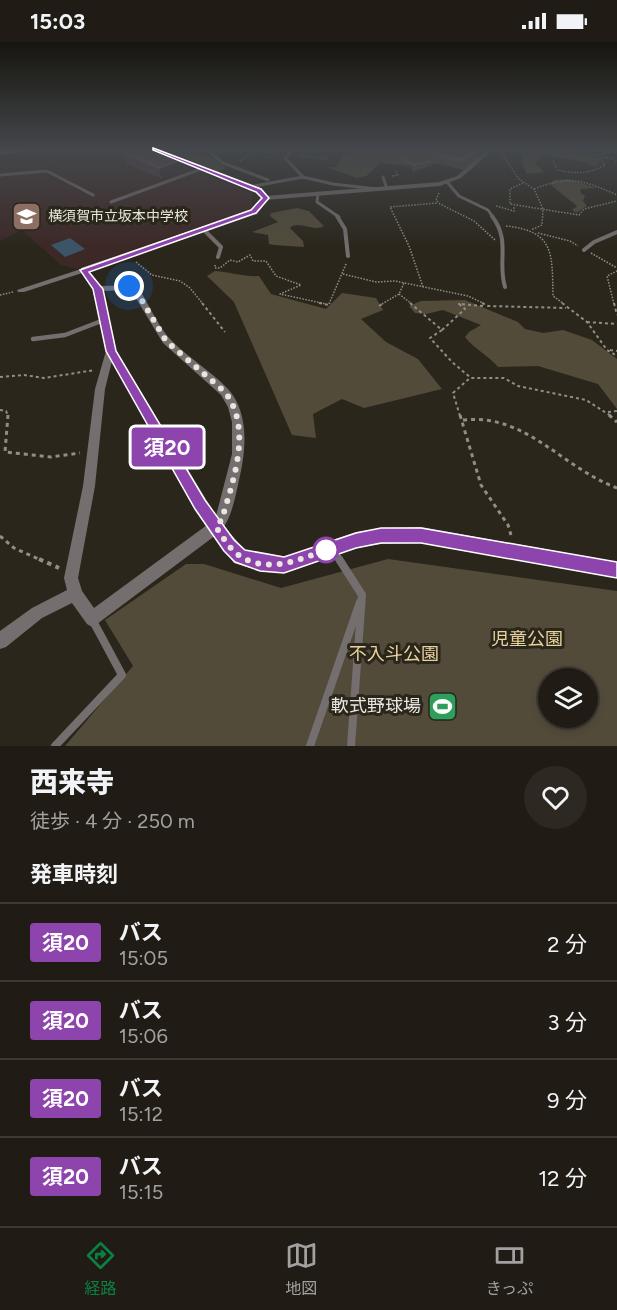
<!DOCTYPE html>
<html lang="ja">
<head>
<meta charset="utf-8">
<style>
	:root { --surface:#201c15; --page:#2d2922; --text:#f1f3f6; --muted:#a2a1a0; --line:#3d3a34; --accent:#0b8043 }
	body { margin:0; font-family:Figtree,"Noto Sans JP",sans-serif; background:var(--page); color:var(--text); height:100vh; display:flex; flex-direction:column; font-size:22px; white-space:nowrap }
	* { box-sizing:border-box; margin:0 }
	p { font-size:20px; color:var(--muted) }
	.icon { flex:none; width:33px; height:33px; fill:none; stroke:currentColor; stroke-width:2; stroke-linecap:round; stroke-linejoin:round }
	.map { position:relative; height:704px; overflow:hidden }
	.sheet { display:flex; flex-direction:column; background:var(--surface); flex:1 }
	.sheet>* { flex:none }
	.badge { padding:0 12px; border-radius:4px; font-size:21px; line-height:39px }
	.tools { position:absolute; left:538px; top:626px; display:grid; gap:12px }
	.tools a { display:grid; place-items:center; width:60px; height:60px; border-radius:50%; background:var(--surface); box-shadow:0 3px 9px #0003,0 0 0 2px var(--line); font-size:30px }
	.you { position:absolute; width:30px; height:30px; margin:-15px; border:4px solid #fff; border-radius:50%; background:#1a73e8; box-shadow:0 0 0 9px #1a73e833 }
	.map>.badge { position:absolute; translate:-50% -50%; box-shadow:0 0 0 3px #fff }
	h2 { padding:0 30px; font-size:22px; line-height:54px }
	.round { display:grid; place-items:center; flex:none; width:63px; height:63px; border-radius:32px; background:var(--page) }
	.summary { display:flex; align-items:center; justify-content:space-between; height:102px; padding:0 30px }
	h1 { font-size:28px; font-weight:800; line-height:45px }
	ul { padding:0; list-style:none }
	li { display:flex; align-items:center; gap:18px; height:78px; padding:0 30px; border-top:2px solid var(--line) }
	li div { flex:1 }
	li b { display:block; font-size:22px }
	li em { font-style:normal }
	li .badge { min-width:66px; font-weight:700; text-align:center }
	.status { display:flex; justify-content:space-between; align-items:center; height:42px; padding:0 30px; background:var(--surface); direction:ltr }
	.status svg { height:16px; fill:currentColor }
	.dock { display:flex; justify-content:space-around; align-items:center; height:84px; border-top:2px solid var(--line); background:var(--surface); font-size:16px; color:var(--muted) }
	.dock a { display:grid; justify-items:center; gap:3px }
	.dock .on { color:var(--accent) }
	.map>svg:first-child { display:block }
</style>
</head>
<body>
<div class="status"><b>15:03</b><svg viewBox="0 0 49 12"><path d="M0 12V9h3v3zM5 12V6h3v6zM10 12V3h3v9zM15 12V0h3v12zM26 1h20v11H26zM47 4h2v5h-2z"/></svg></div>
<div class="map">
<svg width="617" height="704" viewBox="0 0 617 704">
	<rect width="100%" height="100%" fill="#2a261c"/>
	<path fill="#3c2826" d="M56,107h19l-25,20 -45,6 45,-4 28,-22h65l109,44v13l-4,4 -172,59 -15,-4 -39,-35 -22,11v-66h3l-3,-2v-18z"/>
	<g fill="#524b3a" fill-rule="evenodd">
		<path d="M176,107l35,8 16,11 -10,3 -50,-20z"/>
		<path d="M347,107h140l-23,21 -27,-7 -24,9 -2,-6 -31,-3 -14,13 -9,2 -28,-10v-1h7z"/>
		<path d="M513,107c18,0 76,2 87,11l-3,7 -16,-6 -38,-6 -9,7 10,10 -17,2 -5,-11v-7z"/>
		<path d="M569,137l28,9 -16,1 -1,3 5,4 -2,5 4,5 -11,7 -4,-3 5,-4 -26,-21 2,-5z"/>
		<path d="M297,166l12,3 15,15c-10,6 -21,-4 -32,0l-2,2 13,13 1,6 -30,-2 -5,-1 -1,-9 -16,-3 26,-10 -8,-6 1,-3z"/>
		<path d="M215,229c16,1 29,6 44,5l12,18 55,15 16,-16 34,5 7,12 -22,9 25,23 32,17 24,30 -78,19 -22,-9 -29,15 3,24 -24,-3 -58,-133 -27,-26z"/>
		<path d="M465,258l53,22 7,7 18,4 20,-3 29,10 25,19v50l-19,-25 -60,-18 -40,1c-10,-12 -24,-18 -33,-30l4,-5 12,-7 -38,-15 -17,4 -11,-1 -6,-7 12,-5z"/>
		<path d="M388,517l229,32v155h-552l68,-80 -28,-46 81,-56h18l77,24zM549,636h39v39h-39z"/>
	</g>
	<path fill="#3c5468" d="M70,196l15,11 -20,8 -14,-12z"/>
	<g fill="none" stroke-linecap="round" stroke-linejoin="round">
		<g stroke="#918e86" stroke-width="1.5" stroke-dasharray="1.5 1.5" stroke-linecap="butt">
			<path d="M385,107l29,16 17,-4"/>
			<path d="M249,109l24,2 6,4"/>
			<path d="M500,109l19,28 15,10 9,20 -1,16 -11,5"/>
			<path d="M299,113l27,4 3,-10"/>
			<path d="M596,113l17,-3"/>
			<path d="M302,114l5,-7"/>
			<path d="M400,114l21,-3"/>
			<path d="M601,115l11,1 5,4"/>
			<path d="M240,119l10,-7 -1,-3 6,-2"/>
			<path d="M553,119l4,9c17,4 33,4 48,-5 -10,-17 -30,-12 -47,-16"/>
			<path d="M392,134l6,-1 -2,-4"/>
			<path d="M523,141l-13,6v15l69,11 5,-6 33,-8"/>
			<path d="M534,147c36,-14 49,-9 83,6"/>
			<path d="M439,151l-3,7 4,4 34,17 21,19"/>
			<path d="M496,164l18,5v-5"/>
			<path d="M506,184c49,5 46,28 47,70l11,8"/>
			<path d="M538,191l32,8 8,5"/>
			<path d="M591,211l26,15"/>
			<path d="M136,220l16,13 28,6 10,7 13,16"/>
			<path d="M215,223v3h5l10,-8 8,2 12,-7 3,6h13l10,15 25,9 -21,9 46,10"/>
			<path d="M343,232l33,8 19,-1 73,15 17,8"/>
			<path d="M423,245l-14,-41 -19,-39 48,-4"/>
			<path d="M399,252l13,10"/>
			<path d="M0,253l13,-3"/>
			<path d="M329,262l17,-40"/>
			<path d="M382,262l17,-10 5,-11"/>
			<path d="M459,262h4"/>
			<path d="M614,262l-7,-28 10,-5"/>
		</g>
		<g stroke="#918e86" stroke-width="2" stroke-dasharray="3 3" stroke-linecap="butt">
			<path d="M202,261l23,29"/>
			<path d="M319,261l10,2 1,-2"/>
			<path d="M410,261l32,27 -12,8 22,24 19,16h33l14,8 68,14 25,16"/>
			<path d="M482,261l6,3 78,2"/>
			<path d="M562,261l25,19 20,28 10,6"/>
			<path d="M614,261l3,12"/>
			<path d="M379,264l5,-3"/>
			<path d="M587,280l30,2"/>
			<path d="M442,288l23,-21 -6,-5 25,2"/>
			<path d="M610,308l7,1"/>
			<path d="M0,335l24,-2 20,3 51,-8"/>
			<path d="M0,368l6,1 2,5"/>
			<path d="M608,370l9,-1"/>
			<path d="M460,374l-7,-23 17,-15"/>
		</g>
		<g stroke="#918e86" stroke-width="3" stroke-dasharray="4 4" stroke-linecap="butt">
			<path d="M8,373l-3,37 46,5 29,-4"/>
			<path d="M460,373l21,70 27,40 3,10"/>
			<path d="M609,373l8,7"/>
			<path d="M463,378c63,-7 98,47 154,68"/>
			<path d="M0,494l14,12 29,13"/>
		</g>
		<path stroke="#918e86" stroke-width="4" stroke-dasharray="4.5 4.5" stroke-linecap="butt" d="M39,517l20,9"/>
		<g stroke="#756e6e" stroke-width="3">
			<path d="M206,107l17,14 45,17"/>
			<path d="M293,107l-8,9 18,19"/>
			<path d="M428,110l31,8 21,-11"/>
			<path d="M0,133l47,-4 46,24"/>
			<path d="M383,135l4,12"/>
			<path d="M447,140l12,14 29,14 5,7"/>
			<path d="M249,145l54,-10 30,7 44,5"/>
			<path d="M318,151l-1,9 22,15"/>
			<path d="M111,160l93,-34"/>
		</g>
		<g stroke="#756e6e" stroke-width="4">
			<path d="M337,174l8,13 3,27"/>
			<path d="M492,174c19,25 5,45 13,71"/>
			<path d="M203,187l18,18 -3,10"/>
			<path d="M584,208l10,-8 23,-10"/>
		</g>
		<path stroke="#756e6e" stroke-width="4.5" d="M33,297l32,-4 39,-15"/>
		<path stroke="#756e6e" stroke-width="6" d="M333,507l7,12"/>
		<g stroke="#756e6e" stroke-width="8">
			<path d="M339,517l23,36 -11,151"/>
			<path d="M55,704l67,-71 -29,-54"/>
			<path d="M310,704l50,-144"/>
		</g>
		<g fill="#756e6e" fill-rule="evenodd">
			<path d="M488,107h6l-33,29 -21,8 -175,14 -3,-2 3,-2 174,-14 18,-6z"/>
			<path d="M84,226h3l13,18 37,-1c10,16 22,43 34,55 17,18 39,30 56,48 23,24 19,63 12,92 -4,18 -7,38 -19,52l-123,92 -5,3 -5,-3 -15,-21 -30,15 -36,29 -6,2v-18l32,-23 35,-18 -3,-12 19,-92 12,-97 11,-38 -12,-62 -12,-16 -58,19h-6l-1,-2zM131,248l32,53 58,52 7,12 4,15v32l-16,62 -100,-165 -13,-60zM112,319l95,164 -113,83 -12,-17 -4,-13 17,-92 10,-97z"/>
		</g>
		<g fill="#a29797" fill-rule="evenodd">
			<path d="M23,107h21l-44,6v-4z"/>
			<path d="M152,107h8l100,41 9,8 -12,16 -170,58h-6v-4l170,-58 10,-12 -5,-6z"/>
			<path d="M215,477l5,3 25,28 15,5 24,2 72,-25 25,-4 40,-1 196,35v16l-196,-35 -40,1 -25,4 -72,25 -24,-2 -26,-8 -24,-31 -3,-5 3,-5z"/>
		</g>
	</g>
	<path fill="#523946" d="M124,111l55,20 -17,6 -35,-15z"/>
	<path fill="#3b2a2e" d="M176,120l3,11 -17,6 -3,-11z"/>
	<path fill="#624c56" stroke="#77646c" stroke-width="1.5" d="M136,107h8l32,13 -17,6 -35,-15z"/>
	<linearGradient id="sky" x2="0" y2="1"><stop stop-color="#17150f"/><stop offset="0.52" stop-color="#44474b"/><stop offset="1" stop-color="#44474b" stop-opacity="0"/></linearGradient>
	<rect width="617" height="206" fill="url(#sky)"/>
	<path fill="#8e44ad" stroke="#fff" stroke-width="1.5" d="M153,106l108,41 8,9 -13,15 -167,59 14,17 13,62 89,149 29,40 11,10 39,7 72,-24 25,-5h40l196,34v16l-196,-35h-40l-25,5 -72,25 -24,-2 -25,-9 -11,-11 -29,-42 -89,-158 -13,-62 -13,-19 171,-60 11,-12 -6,-6 -103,-42z"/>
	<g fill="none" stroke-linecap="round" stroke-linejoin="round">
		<path stroke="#e8e6df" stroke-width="6" stroke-dasharray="0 10.8" d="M129,244l5,1 32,54 59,51c28,37 8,88 -3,127l-6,8c7,10 14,23 24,29 29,19 63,2 92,-8l-6,2"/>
	</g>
	<defs>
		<symbol id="school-square" viewBox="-11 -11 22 22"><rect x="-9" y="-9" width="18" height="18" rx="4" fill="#8d6e63" stroke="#2a261c"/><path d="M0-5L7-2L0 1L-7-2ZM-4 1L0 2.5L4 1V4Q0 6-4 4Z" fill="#fff"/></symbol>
		<symbol id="stadium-square" viewBox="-11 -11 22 22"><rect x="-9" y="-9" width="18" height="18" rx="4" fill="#2e9e5b" stroke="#2a261c"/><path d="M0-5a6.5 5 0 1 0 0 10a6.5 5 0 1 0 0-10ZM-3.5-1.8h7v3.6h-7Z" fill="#fff"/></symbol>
	</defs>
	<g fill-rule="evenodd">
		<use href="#school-square" x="10" y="158" width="33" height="33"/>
		<use href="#stadium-square" x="426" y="648" width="33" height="33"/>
	</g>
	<circle fill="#fff" stroke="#8e44ad" stroke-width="3" cx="326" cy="508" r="12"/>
	<g text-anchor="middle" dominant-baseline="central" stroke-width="6" stroke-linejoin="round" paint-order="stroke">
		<g font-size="14" fill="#e8e6df" stroke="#2a261c" text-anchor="start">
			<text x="48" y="174">横須賀市立坂本中学校</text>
		</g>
		<g font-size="18" fill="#e9d39c" stroke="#2a261c">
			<text x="527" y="597">児童公園</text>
			<text x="394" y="612">不入斗公園</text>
		</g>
		<g font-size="18" fill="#e8e6df" stroke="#2a261c" text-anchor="end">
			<text x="421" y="664">軟式野球場</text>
		</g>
	</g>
</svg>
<div class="tools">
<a><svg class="icon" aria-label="layers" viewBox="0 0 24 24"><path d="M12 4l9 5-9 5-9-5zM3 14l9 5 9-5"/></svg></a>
</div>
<div class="you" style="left:129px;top:244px"></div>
<b class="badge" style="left:167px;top:405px;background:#8e44ad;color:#fff">須20</b>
</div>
<section class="sheet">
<div class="summary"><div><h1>西来寺</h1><p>徒歩 · 4 分 · 250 m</p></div><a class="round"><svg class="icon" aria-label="heart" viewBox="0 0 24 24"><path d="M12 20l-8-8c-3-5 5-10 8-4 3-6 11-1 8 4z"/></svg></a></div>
<h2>発車時刻</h2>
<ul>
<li><span class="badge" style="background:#8e44ad;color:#fff">須20</span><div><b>バス</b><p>15:05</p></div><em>2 分</em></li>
<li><span class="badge" style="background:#8e44ad;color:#fff">須20</span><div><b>バス</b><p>15:06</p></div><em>3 分</em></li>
<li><span class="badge" style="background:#8e44ad;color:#fff">須20</span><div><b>バス</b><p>15:12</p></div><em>9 分</em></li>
<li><span class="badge" style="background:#8e44ad;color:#fff">須20</span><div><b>バス</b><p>15:15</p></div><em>12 分</em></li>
</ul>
</section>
<nav class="dock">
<a class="on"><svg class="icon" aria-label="directions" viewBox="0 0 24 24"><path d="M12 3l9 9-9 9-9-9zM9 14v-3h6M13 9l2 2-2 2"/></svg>経路</a>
<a><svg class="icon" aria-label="map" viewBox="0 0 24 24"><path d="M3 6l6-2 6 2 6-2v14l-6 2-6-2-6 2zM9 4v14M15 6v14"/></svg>地図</a>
<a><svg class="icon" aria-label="tickets" viewBox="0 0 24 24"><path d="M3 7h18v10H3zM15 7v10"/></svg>きっぷ</a>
</nav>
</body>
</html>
